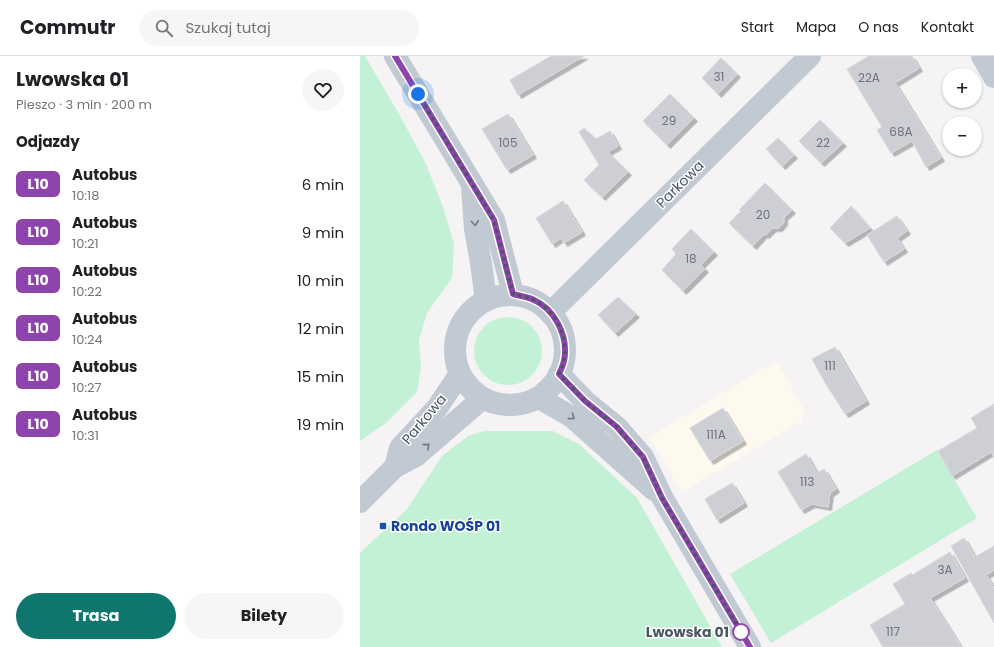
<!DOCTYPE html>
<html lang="pl">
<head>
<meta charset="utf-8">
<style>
	:root { --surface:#fff; --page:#f6f6f6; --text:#202124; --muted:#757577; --line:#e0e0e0; --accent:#0f766e }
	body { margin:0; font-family:Poppins,sans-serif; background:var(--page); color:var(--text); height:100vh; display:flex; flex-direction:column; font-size:15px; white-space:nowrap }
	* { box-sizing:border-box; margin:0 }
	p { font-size:13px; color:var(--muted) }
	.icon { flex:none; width:22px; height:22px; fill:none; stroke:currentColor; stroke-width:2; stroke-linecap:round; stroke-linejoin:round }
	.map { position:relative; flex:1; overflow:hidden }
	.panel { display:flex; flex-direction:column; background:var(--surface); width:360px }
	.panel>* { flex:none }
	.badge { padding:0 8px; border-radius:6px; font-size:14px; line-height:26px }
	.fabs { position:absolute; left:582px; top:12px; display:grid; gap:8px }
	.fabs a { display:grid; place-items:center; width:40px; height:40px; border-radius:50%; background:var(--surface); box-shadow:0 1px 3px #0004; font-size:20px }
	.you { position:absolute; width:20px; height:20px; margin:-10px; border:3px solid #fff; border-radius:50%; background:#1a73e8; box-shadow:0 0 0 6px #1a73e833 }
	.map>.badge { position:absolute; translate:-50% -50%; box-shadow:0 0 0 2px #fff }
	h2 { padding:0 16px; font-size:15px; line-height:36px }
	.round { display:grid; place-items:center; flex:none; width:42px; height:42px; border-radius:21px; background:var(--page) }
	.overview { display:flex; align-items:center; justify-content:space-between; height:68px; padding:0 16px }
	h1 { font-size:19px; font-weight:700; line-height:30px }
	.primary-button { display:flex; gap:8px; margin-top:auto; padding:8px 16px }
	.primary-button a { flex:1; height:46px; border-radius:24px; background:var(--accent); color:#fff; font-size:16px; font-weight:700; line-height:46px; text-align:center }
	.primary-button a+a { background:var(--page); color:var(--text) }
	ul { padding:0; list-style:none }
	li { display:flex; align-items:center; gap:12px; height:48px; padding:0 16px }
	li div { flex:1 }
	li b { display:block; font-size:15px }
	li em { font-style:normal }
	li .badge { min-width:44px; font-weight:700; text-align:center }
	header { display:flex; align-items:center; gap:24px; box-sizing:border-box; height:56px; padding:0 20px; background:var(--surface); border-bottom:1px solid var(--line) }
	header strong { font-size:19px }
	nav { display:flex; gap:22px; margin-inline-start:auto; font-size:14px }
	.search { width:280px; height:36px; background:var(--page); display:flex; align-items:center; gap:10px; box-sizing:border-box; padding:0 14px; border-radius:22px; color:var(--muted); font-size:15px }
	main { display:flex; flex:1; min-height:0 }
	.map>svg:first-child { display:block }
</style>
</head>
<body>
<header>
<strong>Commutr</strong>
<div class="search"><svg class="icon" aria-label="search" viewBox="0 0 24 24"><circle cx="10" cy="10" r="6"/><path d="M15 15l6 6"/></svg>Szukaj tutaj</div>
<nav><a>Start</a><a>Mapa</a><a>O nas</a><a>Kontakt</a></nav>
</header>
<main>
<section class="panel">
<div class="overview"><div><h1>Lwowska 01</h1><p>Pieszo · 3 min · 200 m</p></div><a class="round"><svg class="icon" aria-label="heart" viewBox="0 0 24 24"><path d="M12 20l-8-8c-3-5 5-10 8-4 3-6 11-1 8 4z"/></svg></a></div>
<h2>Odjazdy</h2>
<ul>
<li><span class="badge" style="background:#8e44ad;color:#fff">L10</span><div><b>Autobus</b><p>10:18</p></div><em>6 min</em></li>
<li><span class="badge" style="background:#8e44ad;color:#fff">L10</span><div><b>Autobus</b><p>10:21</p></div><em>9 min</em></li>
<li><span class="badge" style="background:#8e44ad;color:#fff">L10</span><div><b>Autobus</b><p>10:22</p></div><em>10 min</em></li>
<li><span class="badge" style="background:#8e44ad;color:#fff">L10</span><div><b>Autobus</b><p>10:24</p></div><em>12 min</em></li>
<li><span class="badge" style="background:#8e44ad;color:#fff">L10</span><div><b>Autobus</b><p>10:27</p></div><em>15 min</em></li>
<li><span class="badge" style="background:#8e44ad;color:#fff">L10</span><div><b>Autobus</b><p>10:31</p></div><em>19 min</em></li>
</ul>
<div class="primary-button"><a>Trasa</a><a>Bilety</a></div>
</section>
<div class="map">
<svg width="634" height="591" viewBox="0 0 634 591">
	<defs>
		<filter id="shadow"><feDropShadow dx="3.5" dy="3.5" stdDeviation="0" flood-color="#0004"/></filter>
	</defs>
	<rect width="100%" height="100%" fill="#f5f3f3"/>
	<path fill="#fdf9ef" d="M416,305l28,48 -2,12 -120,71 -33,-55z"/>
	<g fill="#c3f1d5">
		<path d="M0,0h5l34,58 27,50 17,43 11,37 -2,34 -25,35 -8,27 2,27 -4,25 -31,31 -26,18z"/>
		<circle cx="148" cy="295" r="34"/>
		<path d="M124,375h69l26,13 58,54 85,149h-362v-94l47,-44 35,-53 26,-20z"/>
		<path d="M577,394l40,68 -206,125 -41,-69z"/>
	</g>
	<g fill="#cdcfd5" stroke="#d7d9de" filter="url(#shadow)">
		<path d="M191,0h33l-66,39 -8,-15z"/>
		<path d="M509,0h43l7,12 -24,15 46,75 -15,9 -14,-26 -21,12 -14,-23 5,-3 -35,-58z"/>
		<path d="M361,2l16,16 -19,20 -16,-16z"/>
		<path d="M310,38l24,24 -27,27 -24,-24z"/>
		<path d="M148,58l25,41 -26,15 -25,-41z"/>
		<path d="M460,64l23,23 -22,20 -22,-22z"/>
		<path d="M224,72l12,11 14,-8 8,15 -10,6 20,20 -26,25 -18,-17 15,-15 -20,-33z"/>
		<path d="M418,82l16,17 -12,11 -16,-17z"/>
		<path d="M405,127l27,27 -8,7v5l-5,6h-6l-7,7 -2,-1 -11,12 -24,-23 12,-12 -2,-1z"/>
		<path d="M203,145l19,31 -18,11 -3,-5 -9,6 -16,-26z"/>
		<path d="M491,150l19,22 -25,15 -15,-15z"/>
		<path d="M537,160l10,15 -10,7 7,11 -20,13 -17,-27z"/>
		<path d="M331,173l23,23 -13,13 4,4 -22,22 -21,-21 14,-16 -4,-5z"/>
		<path d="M258,241l18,17 -21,19 -17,-18z"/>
		<path d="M475,291l31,54 -21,13 -21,-33 -12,-22z"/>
		<path d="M634,348v53l-3,-5 -39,24 -14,-25 39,-23 -6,-10z"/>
		<path d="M363,352l20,33 -33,20 -20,-33z"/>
		<path d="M446,398l11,19 7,-4 12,20 -6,4 -2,14 -16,-3 -11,6 -23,-38z"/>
		<path d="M372,427l12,20 -27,17 -12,-21z"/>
		<path d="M604,482l11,19 19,-11v24l-8,5 8,13v35l-43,-77z"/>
		<path d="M590,496l15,26 -35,20 31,49h-78l-13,-22 35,-21 -12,-20 18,-11 1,2z"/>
	</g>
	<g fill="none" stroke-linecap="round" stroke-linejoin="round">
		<g stroke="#c1cad2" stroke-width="22">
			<path d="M622,0l12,21"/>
			<path d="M190,257l260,-257"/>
		</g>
		<g stroke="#c1cad2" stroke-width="22">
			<path d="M35,0l99,164 19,74"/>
			<path d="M112,131l3,42 6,34 5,37"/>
			<circle cx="150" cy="294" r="55"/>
			<path d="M199,318l26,27 32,26 26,30 19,40 88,150"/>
			<path d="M179,342l33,19 82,73"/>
			<path d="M35,411l5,-19 37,-40 22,-33"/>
			<path d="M0,446l35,-35 21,-11 67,-58"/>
		</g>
	</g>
	<defs><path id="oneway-chevron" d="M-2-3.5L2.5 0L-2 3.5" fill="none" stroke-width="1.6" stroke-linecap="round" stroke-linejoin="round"/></defs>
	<g stroke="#6e7983">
		<use href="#oneway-chevron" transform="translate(115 167) rotate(86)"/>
		<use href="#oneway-chevron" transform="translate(212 361) rotate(36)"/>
		<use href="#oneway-chevron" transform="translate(67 390) rotate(-41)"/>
	</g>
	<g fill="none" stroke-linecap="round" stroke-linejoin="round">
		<defs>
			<path id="line" d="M35,0l99,164 19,74c7,2 15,3 21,6 20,9 32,33 31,53 0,8 -3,15 -6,21l26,27 32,26 26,30 19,41 88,149"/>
		</defs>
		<use href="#line" stroke="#fff" stroke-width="9"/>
		<use href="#line" stroke="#8e44ad" stroke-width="6"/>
		<path stroke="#4a5661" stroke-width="4" stroke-dasharray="0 7.2" d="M58,38l76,126 19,74c7,2 15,3 21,6 20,9 32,33 31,53 0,8 -3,15 -6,21l26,27 32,26 26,30 19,41 79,134"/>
	</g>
	<rect fill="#1a4fb4" stroke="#fff" stroke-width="1.5" x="19" y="466" width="8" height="8" rx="2"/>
	<circle fill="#fff" stroke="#8e44ad" stroke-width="2" cx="381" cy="576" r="8"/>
	<g text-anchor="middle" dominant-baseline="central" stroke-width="3" stroke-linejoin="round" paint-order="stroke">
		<g font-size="12" fill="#6b747e">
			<text x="359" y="20">31</text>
			<text x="509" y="21">22A</text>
			<text x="309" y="64">29</text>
			<text x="541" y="75">68A</text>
			<text x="148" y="86">105</text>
			<text x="463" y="86">22</text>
			<text x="403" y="158">20</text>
			<text x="331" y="202">18</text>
			<text x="470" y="309">111</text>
			<text x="356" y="378">111A</text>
			<text x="447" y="425">113</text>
			<text x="585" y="513">3A</text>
			<text x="533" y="575">117</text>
		</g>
		<g font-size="14" fill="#4a5661" stroke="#fff">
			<text transform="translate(320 128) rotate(-45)">Parkowa</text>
			<text transform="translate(64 363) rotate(-50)">Parkowa</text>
		</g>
		<g font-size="14" font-weight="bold" fill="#164399" stroke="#fff" text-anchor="start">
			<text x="31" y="470">Rondo WOŚP 01</text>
		</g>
		<g font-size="14" font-weight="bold" fill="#4a5661" stroke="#fff" text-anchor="end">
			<text x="369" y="576">Lwowska 01</text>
		</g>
	</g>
</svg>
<div class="fabs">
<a>+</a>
<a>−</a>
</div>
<div class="you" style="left:58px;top:38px"></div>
</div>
</main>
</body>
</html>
